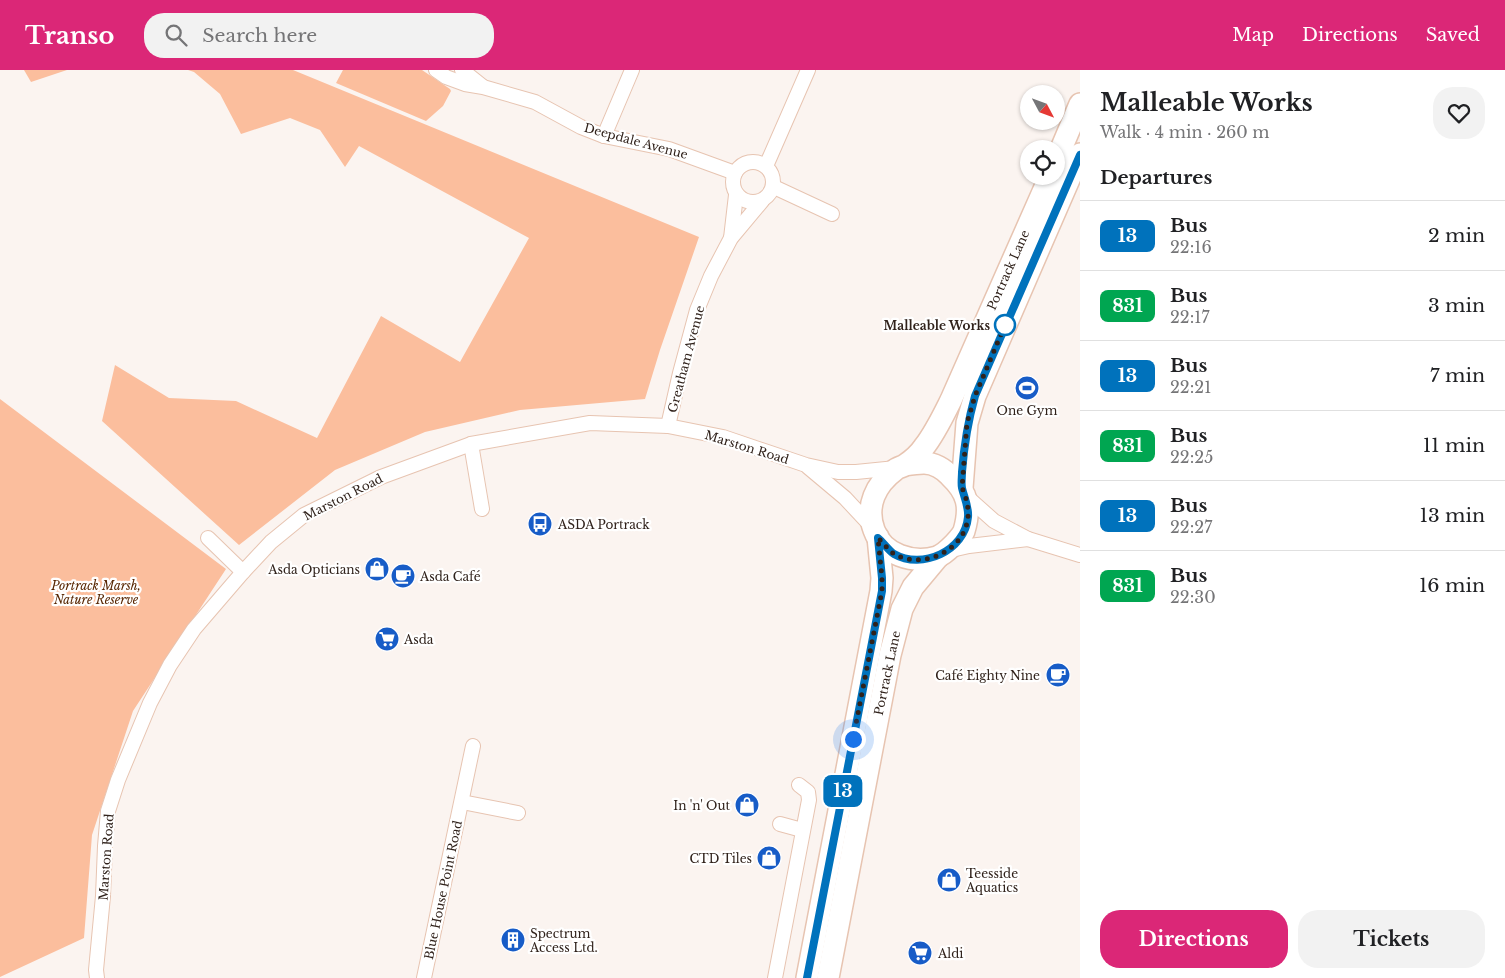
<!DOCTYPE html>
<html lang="en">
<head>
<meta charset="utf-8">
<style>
	:root { --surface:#fff; --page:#f2f2f2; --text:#202124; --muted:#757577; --line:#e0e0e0; --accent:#db2777 }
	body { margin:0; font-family:"Libre Baskerville",serif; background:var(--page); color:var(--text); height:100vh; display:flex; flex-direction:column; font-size:19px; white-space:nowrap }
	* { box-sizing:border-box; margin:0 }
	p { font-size:16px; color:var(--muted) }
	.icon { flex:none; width:28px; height:28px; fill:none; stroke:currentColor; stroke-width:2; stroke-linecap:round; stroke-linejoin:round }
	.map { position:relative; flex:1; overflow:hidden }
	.sheet { display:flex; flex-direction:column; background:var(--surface); width:425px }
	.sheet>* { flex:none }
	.badge { padding:0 10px; border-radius:8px; font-size:18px; line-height:32px }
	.needle { width:32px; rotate:131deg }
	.controls { position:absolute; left:1020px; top:15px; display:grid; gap:10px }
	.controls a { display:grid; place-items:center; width:45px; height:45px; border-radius:50%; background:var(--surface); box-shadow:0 1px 4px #0004; font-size:25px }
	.you { position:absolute; width:25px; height:25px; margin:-12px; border:4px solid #fff; border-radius:50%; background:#1a73e8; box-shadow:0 0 0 8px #1a73e833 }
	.map>.badge { position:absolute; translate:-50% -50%; box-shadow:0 0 0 2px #fff }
	h2 { padding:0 20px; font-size:19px; line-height:45px }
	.round { display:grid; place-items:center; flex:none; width:52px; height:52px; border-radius:20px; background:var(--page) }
	.overview { display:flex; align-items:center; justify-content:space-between; height:85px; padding:0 20px }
	h1 { font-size:24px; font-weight:700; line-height:38px }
	.cta { display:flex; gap:10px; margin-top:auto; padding:10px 20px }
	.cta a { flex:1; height:58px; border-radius:20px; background:var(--accent); color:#fff; font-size:20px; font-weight:700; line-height:58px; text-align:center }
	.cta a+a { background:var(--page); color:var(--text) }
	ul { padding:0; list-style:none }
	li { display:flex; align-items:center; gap:15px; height:70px; padding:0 20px; border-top:1px solid var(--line) }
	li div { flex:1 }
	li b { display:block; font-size:19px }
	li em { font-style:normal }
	li .badge { min-width:55px; font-weight:700; text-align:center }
	header { display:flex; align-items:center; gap:30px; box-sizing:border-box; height:70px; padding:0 25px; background:var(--accent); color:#fff }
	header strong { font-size:24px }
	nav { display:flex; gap:28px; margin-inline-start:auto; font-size:18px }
	.search { width:350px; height:45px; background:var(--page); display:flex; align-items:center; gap:12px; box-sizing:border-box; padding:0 18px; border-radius:20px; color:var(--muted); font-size:19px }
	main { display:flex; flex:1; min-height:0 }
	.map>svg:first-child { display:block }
</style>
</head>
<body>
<header>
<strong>Transo</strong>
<div class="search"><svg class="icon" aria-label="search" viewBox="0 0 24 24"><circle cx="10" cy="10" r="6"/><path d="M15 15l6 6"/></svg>Search here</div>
<nav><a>Map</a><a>Directions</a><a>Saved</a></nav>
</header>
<main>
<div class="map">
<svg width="1080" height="908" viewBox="0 0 1080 908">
	<rect width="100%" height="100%" fill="#fbf4f0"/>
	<g fill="#fbbe9d">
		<path d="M24,0h43l-36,12z"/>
		<path d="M188,0h105l406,167 -39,113 -15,49 -125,11 -95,22 -90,38 -96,75 -137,-124 13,-56 54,33 67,3 81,37 64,-122 79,46 69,-124 -170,-92 -14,21 -25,-37 -30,-12 -49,16 -21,-40 -26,-22z"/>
		<path d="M343,0h79l28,19 1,2 -8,15 -17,15 -90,-38z"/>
		<path d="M0,329l226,170 -93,142 -41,124 -8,103 -84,39z"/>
	</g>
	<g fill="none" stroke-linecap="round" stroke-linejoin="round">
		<defs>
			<g id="street">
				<path d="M436,0l10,7 19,7 18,3 52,15 46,25 23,9 65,13 66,24"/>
				<path d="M462,0l20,16"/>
				<path d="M604,66l28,-66"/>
				<circle cx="753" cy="112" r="20"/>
				<path d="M766,96l42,-96"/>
				<path d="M774,117l58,27"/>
				<path d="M731,168l5,-43"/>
				<path d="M668,356l12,-53 17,-63 14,-34 20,-38 31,-37"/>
				<path d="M471,374l11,65"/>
				<path d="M808,397l37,31 28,30"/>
				<path d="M966,426l28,25 34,18 52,16"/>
				<path d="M208,468l35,34"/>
				<path d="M947,481l22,-5 59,-7"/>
				<path d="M462,732l56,11"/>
				<path d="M780,754l22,6"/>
				<path d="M97,908l-1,-8 7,-74 2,-50 3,-35 10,-31 32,-77 20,-38 24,-36 49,-57 28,-30 33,-27 77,-38 90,-33 119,-21 78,3 55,11 83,28 32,7h18l40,-4"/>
				<path d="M424,908l49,-232"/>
				<path d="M775,908l34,-178 -1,-8 -9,-7"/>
			</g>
			<g id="primary">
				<path d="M1056,91l24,-57"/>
				<path d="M905,395c6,-1 12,-2 19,-2 10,0 20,6 26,13 18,17 21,31 14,55 -2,5 -6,8 -9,12 -5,5 -10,11 -18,14 -24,7 -54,-2 -63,-27 -9,-24 2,-46 21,-60 3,-3 7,-3 10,-5 6,-4 15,-12 19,-18 11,-14 19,-31 27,-47l99,-224"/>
				<path d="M962,418l5,-65 8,-27 105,-242"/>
				<path d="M807,908l74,-387 1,-13 -4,-41"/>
				<path d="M828,908l62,-323 12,-46 11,-22 25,-30"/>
			</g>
		</defs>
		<use href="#street" stroke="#e7c4b1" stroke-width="16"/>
		<use href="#primary" stroke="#e7c4b1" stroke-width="24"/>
		<use href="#street" stroke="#fff" stroke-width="14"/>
		<use href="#primary" stroke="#fff" stroke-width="21"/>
	</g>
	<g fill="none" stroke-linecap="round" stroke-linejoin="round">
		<defs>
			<path id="line" d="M807,908l75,-387v-13l-4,-40c5,4 10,12 16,16 28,16 71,-3 74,-37 1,-10 -4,-20 -6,-29 -1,-5 0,-11 0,-16 2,-26 6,-51 13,-76l105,-241"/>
		</defs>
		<use href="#line" stroke="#fff" stroke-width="11"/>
		<use href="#line" stroke="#0072bc" stroke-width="8"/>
		<path stroke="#30221b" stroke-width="5" stroke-dasharray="0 9" d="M853,669l29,-148v-13l-4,-40c5,4 10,12 16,16 28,16 71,-3 74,-37 1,-9 -2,-21 -6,-29l5,-65 8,-27 30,-71"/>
	</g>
	<defs>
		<symbol id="stadium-disc" viewBox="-11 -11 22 22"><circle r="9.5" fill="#175cc7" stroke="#fff"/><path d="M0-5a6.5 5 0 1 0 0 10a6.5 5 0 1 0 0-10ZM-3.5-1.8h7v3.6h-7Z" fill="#fff"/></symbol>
		<symbol id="bus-disc" viewBox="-11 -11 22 22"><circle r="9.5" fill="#175cc7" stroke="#fff"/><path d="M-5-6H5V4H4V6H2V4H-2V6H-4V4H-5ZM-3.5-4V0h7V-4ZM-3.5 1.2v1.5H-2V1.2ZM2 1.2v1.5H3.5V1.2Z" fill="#fff"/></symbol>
		<symbol id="shop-disc" viewBox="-11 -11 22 22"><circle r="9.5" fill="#175cc7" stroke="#fff"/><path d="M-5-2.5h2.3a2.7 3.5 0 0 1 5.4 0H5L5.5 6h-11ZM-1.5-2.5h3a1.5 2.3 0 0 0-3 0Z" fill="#fff"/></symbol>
		<symbol id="cafe-disc" viewBox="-11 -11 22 22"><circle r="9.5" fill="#175cc7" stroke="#fff"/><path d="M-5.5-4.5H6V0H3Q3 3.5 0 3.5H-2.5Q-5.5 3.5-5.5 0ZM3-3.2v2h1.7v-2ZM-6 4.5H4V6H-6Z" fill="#fff"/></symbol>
		<symbol id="supermarket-disc" viewBox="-11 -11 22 22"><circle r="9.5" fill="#175cc7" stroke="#fff"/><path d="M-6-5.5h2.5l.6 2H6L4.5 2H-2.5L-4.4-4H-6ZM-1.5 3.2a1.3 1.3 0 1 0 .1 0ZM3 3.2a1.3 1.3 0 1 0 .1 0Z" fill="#fff"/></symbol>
		<symbol id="building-disc" viewBox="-11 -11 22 22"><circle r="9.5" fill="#175cc7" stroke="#fff"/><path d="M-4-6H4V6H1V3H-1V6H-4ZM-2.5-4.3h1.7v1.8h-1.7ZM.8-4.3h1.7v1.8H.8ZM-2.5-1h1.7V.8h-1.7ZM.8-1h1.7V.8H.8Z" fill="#fff"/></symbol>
	</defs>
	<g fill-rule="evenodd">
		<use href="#stadium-disc" x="1013" y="304" width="28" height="28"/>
		<use href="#bus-disc" x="526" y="440" width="28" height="28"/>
		<use href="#shop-disc" x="363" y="485" width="28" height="28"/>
		<use href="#cafe-disc" x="389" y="492" width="28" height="28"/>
		<use href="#supermarket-disc" x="373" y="555" width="28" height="28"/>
		<use href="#cafe-disc" x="1044" y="591" width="28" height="28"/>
		<use href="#shop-disc" x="733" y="721" width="28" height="28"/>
		<use href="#shop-disc" x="755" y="774" width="28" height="28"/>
		<use href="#shop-disc" x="935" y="796" width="28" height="28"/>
		<use href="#building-disc" x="499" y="856" width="28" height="28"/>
		<use href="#supermarket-disc" x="906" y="869" width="28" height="28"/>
	</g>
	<circle fill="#fff" stroke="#0072bc" stroke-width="2.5" cx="1005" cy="255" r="10"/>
	<g text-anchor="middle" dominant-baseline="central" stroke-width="4.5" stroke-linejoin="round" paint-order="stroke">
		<g font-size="12" fill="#30221b" stroke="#fff">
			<text transform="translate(636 71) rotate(15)">Deepdale Avenue</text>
			<text transform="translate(1008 200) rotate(-66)">Portrack Lane</text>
			<text transform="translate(686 289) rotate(-75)">Greatham Avenue</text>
			<text transform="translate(747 377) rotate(17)">Marston Road</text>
			<text transform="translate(343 427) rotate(-27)">Marston Road</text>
			<text transform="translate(887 603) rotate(-78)">Portrack Lane</text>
			<text transform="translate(106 787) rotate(-86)">Marston Road</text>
			<text transform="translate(443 820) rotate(-78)">Blue House Point Road</text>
		</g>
		<g font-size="12" font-weight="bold" fill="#30221b" stroke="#fff" text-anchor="end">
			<text x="990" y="255">Malleable Works</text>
		</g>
		<g font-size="12" fill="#30221b" stroke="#fff" text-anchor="start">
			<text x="1027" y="340" text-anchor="middle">One Gym</text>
			<text x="558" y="454">ASDA Portrack</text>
			<text x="360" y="499" text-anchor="end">Asda Opticians</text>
			<text x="420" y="506">Asda Café</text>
			<text x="404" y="569">Asda</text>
			<text x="1040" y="605" text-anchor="end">Café Eighty Nine</text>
			<text x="730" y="735" text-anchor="end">In 'n' Out</text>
			<text x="752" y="788" text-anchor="end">CTD Tiles</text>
			<text x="966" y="803">Teesside<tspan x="966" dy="14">Aquatics</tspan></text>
			<text x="530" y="863">Spectrum<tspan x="530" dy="14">Access Ltd.</tspan></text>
			<text x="938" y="883">Aldi</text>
		</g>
		<g font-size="12" font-style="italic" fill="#582602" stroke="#fff">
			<text x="96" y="515">Portrack Marsh,<tspan x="96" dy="14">Nature Reserve</tspan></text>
		</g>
	</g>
</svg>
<div class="controls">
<a><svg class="needle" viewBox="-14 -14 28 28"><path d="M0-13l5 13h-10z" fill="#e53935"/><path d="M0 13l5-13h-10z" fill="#757577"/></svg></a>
<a><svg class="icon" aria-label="locate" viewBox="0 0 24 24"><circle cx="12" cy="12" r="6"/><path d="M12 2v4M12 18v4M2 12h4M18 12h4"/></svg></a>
</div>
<div class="you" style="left:853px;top:669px"></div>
<b class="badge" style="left:843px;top:721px;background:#0072bc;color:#fff">13</b>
</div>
<section class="sheet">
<div class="overview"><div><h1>Malleable Works</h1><p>Walk · 4 min · 260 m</p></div><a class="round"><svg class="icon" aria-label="heart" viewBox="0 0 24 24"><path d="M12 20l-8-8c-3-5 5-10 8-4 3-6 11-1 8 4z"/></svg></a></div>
<h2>Departures</h2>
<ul>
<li><span class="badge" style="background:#0072bc;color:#fff">13</span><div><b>Bus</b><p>22:16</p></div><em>2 min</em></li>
<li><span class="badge" style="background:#00a651;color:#fff">831</span><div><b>Bus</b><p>22:17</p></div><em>3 min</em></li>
<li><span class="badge" style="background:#0072bc;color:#fff">13</span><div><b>Bus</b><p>22:21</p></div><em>7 min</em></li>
<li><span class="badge" style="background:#00a651;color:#fff">831</span><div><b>Bus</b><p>22:25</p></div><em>11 min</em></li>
<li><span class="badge" style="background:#0072bc;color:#fff">13</span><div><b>Bus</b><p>22:27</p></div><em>13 min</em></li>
<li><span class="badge" style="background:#00a651;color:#fff">831</span><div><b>Bus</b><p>22:30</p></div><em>16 min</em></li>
</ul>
<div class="cta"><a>Directions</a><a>Tickets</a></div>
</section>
</main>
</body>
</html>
